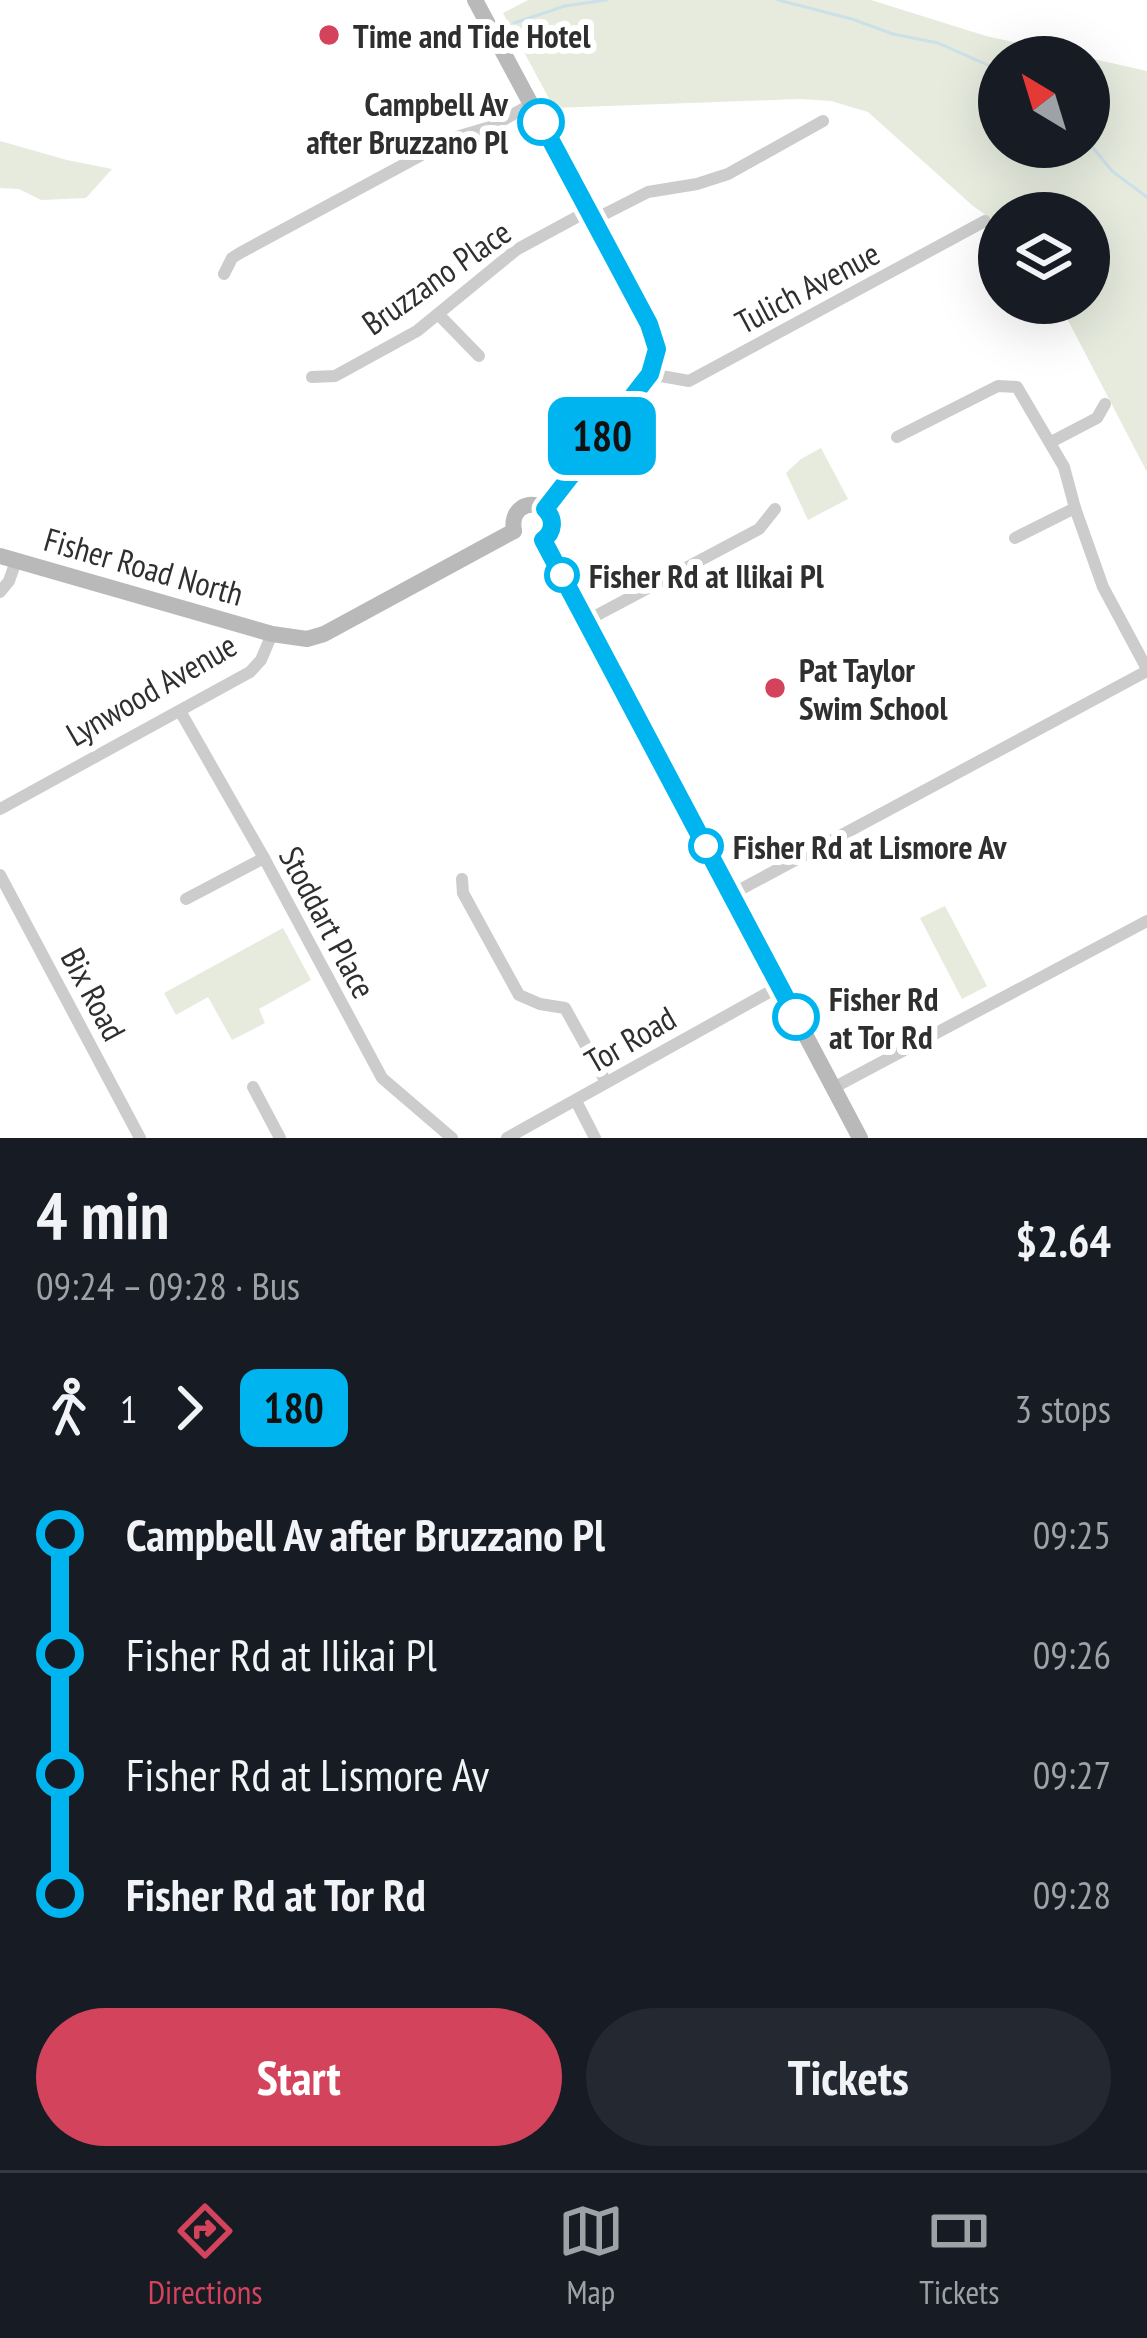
<!DOCTYPE html>
<html lang="en">
<head>
<meta charset="utf-8">
<style>
	:root { --surface:#171b24; --page:#242831; --text:#f1f3f6; --muted:#9ea1a6; --line:#363941; --accent:#d4435c }
	body { margin:0; font-family:"PT Sans Narrow",sans-serif; background:var(--page); color:var(--text); height:100vh; display:flex; flex-direction:column; font-size:45px; white-space:nowrap }
	* { box-sizing:border-box; margin:0 }
	p { font-size:39px; color:var(--muted) }
	.icon { flex:none; width:66px; height:66px; fill:none; stroke:currentColor; stroke-width:2; stroke-linecap:round; stroke-linejoin:round }
	.map { position:relative; height:1138px; overflow:hidden }
	.details { display:flex; flex-direction:column; background:var(--surface); flex:1 }
	.details>* { flex:none }
	.badge { padding:0 24px; border-radius:18px; font-size:42px; line-height:78px }
	.needle { width:78px; rotate:322deg }
	.fabs { position:absolute; left:978px; top:36px; display:grid; gap:24px }
	.fabs a { display:grid; place-items:center; width:132px; height:132px; border-radius:50%; background:var(--surface); box-shadow:0 12px 48px #0002; font-size:60px }
	.map>.badge { position:absolute; translate:-50% -50%; box-shadow:0 0 0 6px #fff }
	.legs { display:flex; align-items:center; gap:18px; height:132px; padding:0 36px; font-size:39px }
	.legs p { margin-inline-start:auto }
	.summary { display:flex; align-items:center; justify-content:space-between; height:204px; padding:0 36px }
	h1 { font-size:66px; font-weight:700; line-height:90px }
	.cta { display:flex; gap:24px; margin-top:auto; padding:24px 36px }
	.cta a { flex:1; height:138px; border-radius:72px; background:var(--accent); color:#fff; font-size:48px; font-weight:700; line-height:138px; text-align:center }
	.cta a+a { background:var(--page); color:var(--text) }
	ul { padding:0 36px; list-style:none }
	li { display:flex; align-items:center; gap:42px; height:120px; font-size:45px }
	li i { display:grid; place-items:center; width:18px; height:100%; margin:0 15px; background:currentColor }
	li i::after { content:''; width:30px; height:30px; margin:-15px; border:9px solid; border-radius:50%; background:var(--surface) }
	li p { margin-inline-start:auto }
	li:first-child i { background:linear-gradient(#0000 50%,currentColor 0) }
	li:last-child i { background:linear-gradient(currentColor 50%,#0000 0) }
	.dock { display:flex; justify-content:space-around; align-items:center; height:168px; border-top:3px solid var(--line); background:var(--surface); font-size:33px; color:var(--muted) }
	.dock a { display:grid; justify-items:center; gap:6px }
	.dock .selected { color:var(--accent) }
	.map>svg:first-child { display:block }
</style>
</head>
<body>
<div class="map">
<svg width="1147" height="1138" viewBox="0 0 1147 1138">
	<rect width="100%" height="100%" fill="#fff"/>
	<g fill="#e6ebde">
		<path d="M528,0h343l115,36 96,21h-83v90h90v-89l58,13v401l-88,-169h30v-90h-90v11l-26,-18 -105,-94 -37,-11 -31,-2 -246,9 -51,-95z"/>
		<path d="M0,141l67,19 45,9 -26,29 -45,2 -22,-11 -19,-1z"/>
		<path d="M821,448l27,51 -40,21 -22,-47 15,-14z"/>
		<path d="M945,906l42,80 -25,13 -42,-81z"/>
		<path d="M283,928l28,52 -52,29 6,14 -33,17 -24,-43 -32,18 -12,-22z"/>
	</g>
	<g fill="none" stroke-linecap="round" stroke-linejoin="round">
		<g stroke="#cce0e8" stroke-width="3">
			<path d="M778,0l74,19 41,15 45,9 61,27"/>
			<path d="M514,23l51,-17 41,-6"/>
			<path d="M1089,143l23,28 35,26"/>
		</g>
		<g stroke="#ccc" stroke-width="12">
			<path d="M593,220l55,-28 49,-8 31,-10 95,-53"/>
			<path d="M224,274l8,-16 8,-5 213,-115 37,-11 42,-23"/>
			<path d="M439,315l40,41"/>
			<path d="M650,374l39,7 296,-160"/>
			<path d="M312,377l23,-1 82,-45 99,-81 72,-39"/>
			<path d="M897,437l101,-51 19,1 47,80 11,41 28,79 44,82"/>
			<path d="M1051,442l46,-24 8,-14"/>
			<path d="M1015,538l60,-30"/>
			<path d="M0,592l9,-11 7,-20"/>
			<path d="M586,621l173,-92 16,-20"/>
			<path d="M180,711l84,147 118,220 70,60"/>
			<path d="M0,809l250,-137 11,-12 11,-26"/>
			<path d="M0,875l140,263"/>
			<path d="M462,879l1,14 56,102 21,9 25,4 41,74"/>
			<path d="M732,894l415,-223"/>
			<path d="M186,899l78,-41"/>
			<path d="M253,1087l27,51"/>
			<path d="M833,1088l314,-167"/>
			<path d="M576,1101l19,37"/>
			<path d="M507,1138l273,-152"/>
		</g>
		<g stroke="#b9b9b9" stroke-width="16">
			<path d="M475,0l174,324 8,25 -7,25 -104,135"/>
			<path d="M514,531c-4,-21 13,-33 32,-22"/>
			<path d="M543,540l317,598"/>
			<path d="M543,540c11,-9 12,-20 3,-31"/>
			<path d="M0,556l272,78 35,5 17,-5 190,-103"/>
		</g>
	</g>
	<g fill="none" stroke-linecap="round" stroke-linejoin="round">
		<defs>
			<path id="line-1" d="M541,122l108,202 8,25 -7,25 -105,135c10,10 9,23 -2,31l253,477"/>
		</defs>
		<use href="#line-1" stroke="#fff" stroke-width="27"/>
		<use href="#line-1" stroke="#00b5ef" stroke-width="18"/>
	</g>
	<g fill="#d4435c" stroke="#fff" stroke-width="4.5">
		<circle cx="329" cy="35" r="12"/>
		<circle cx="775" cy="688" r="12"/>
	</g>
	<g fill="#fff" stroke="#00b5ef" stroke-width="6">
		<circle cx="541" cy="122" r="21"/>
		<circle cx="562" cy="575" r="15"/>
		<circle cx="706" cy="846" r="15"/>
		<circle cx="796" cy="1017" r="21"/>
	</g>
	<g text-anchor="middle" dominant-baseline="central" stroke-width="12" stroke-linejoin="round" paint-order="stroke">
		<g font-size="33" font-weight="bold" fill="#2f2f2f" stroke="#fff" text-anchor="start">
			<text x="353" y="35">Time and Tide Hotel</text>
			<text x="799" y="669">Pat Taylor<tspan x="799" dy="38">Swim School</tspan></text>
		</g>
		<g font-size="33" font-weight="bold" fill="#2f2f2f" stroke="#fff" text-anchor="start">
			<text x="508" y="103" text-anchor="end">Campbell Av<tspan x="508" dy="38">after Bruzzano Pl</tspan></text>
			<text x="589" y="575">Fisher Rd at Ilikai Pl</text>
			<text x="733" y="846">Fisher Rd at Lismore Av</text>
			<text x="829" y="998">Fisher Rd<tspan x="829" dy="38">at Tor Rd</tspan></text>
		</g>
		<g font-size="33" fill="#2f2f2f" stroke="#fff">
			<text transform="translate(436 277) rotate(-35)">Bruzzano Place</text>
			<text transform="translate(807 287) rotate(-28)">Tulich Avenue</text>
			<text transform="translate(144 566) rotate(16)">Fisher Road North</text>
			<text transform="translate(151 689) rotate(-30)">Lynwood Avenue</text>
			<text transform="translate(328 922) rotate(62)">Stoddart Place</text>
			<text transform="translate(94 994) rotate(62)">Bix Road</text>
			<text transform="translate(630 1039) rotate(-30)">Tor Road</text>
		</g>
	</g>
</svg>
<div class="fabs">
<a><svg class="needle" viewBox="-14 -14 28 28"><path d="M0-13l5 13h-10z" fill="#e53935"/><path d="M0 13l5-13h-10z" fill="#9ea1a6"/></svg></a>
<a><svg class="icon" aria-label="layers" viewBox="0 0 24 24"><path d="M12 4l9 5-9 5-9-5zM3 14l9 5 9-5"/></svg></a>
</div>
<b class="badge" style="left:602px;top:436px;background:#00b5ef;color:#111">180</b>
</div>
<section class="details">
<div class="summary"><div><h1>4 min</h1><p>09:24 – 09:28 · Bus</p></div><b>$2.64</b></div>
<div class="legs"><svg class="icon" aria-label="walk" viewBox="0 0 24 24"><circle cx="13" cy="4" r="2"/><path d="M13 8l-2 6 4 7M11 14l-3 7M7 12l3-4h3l4 4"/></svg>1<svg class="icon" aria-label="forward" viewBox="0 0 24 24"><path d="M9 5l7 7-7 7"/></svg><b class="badge" style="background:#00b5ef;color:#111">180</b><p>3 stops</p></div>
<ul>
<li><i style="color:#00b5ef"></i><b>Campbell Av after Bruzzano Pl</b><p>09:25</p></li>
<li><i style="color:#00b5ef"></i><span>Fisher Rd at Ilikai Pl</span><p>09:26</p></li>
<li><i style="color:#00b5ef"></i><span>Fisher Rd at Lismore Av</span><p>09:27</p></li>
<li><i style="color:#00b5ef"></i><b>Fisher Rd at Tor Rd</b><p>09:28</p></li>
</ul>
<div class="cta"><a>Start</a><a>Tickets</a></div>
</section>
<nav class="dock">
<a class="selected"><svg class="icon" aria-label="directions" viewBox="0 0 24 24"><path d="M12 3l9 9-9 9-9-9zM9 14v-3h6M13 9l2 2-2 2"/></svg>Directions</a>
<a><svg class="icon" aria-label="map" viewBox="0 0 24 24"><path d="M3 6l6-2 6 2 6-2v14l-6 2-6-2-6 2zM9 4v14M15 6v14"/></svg>Map</a>
<a><svg class="icon" aria-label="tickets" viewBox="0 0 24 24"><path d="M3 7h18v10H3zM15 7v10"/></svg>Tickets</a>
</nav>
</body>
</html>
